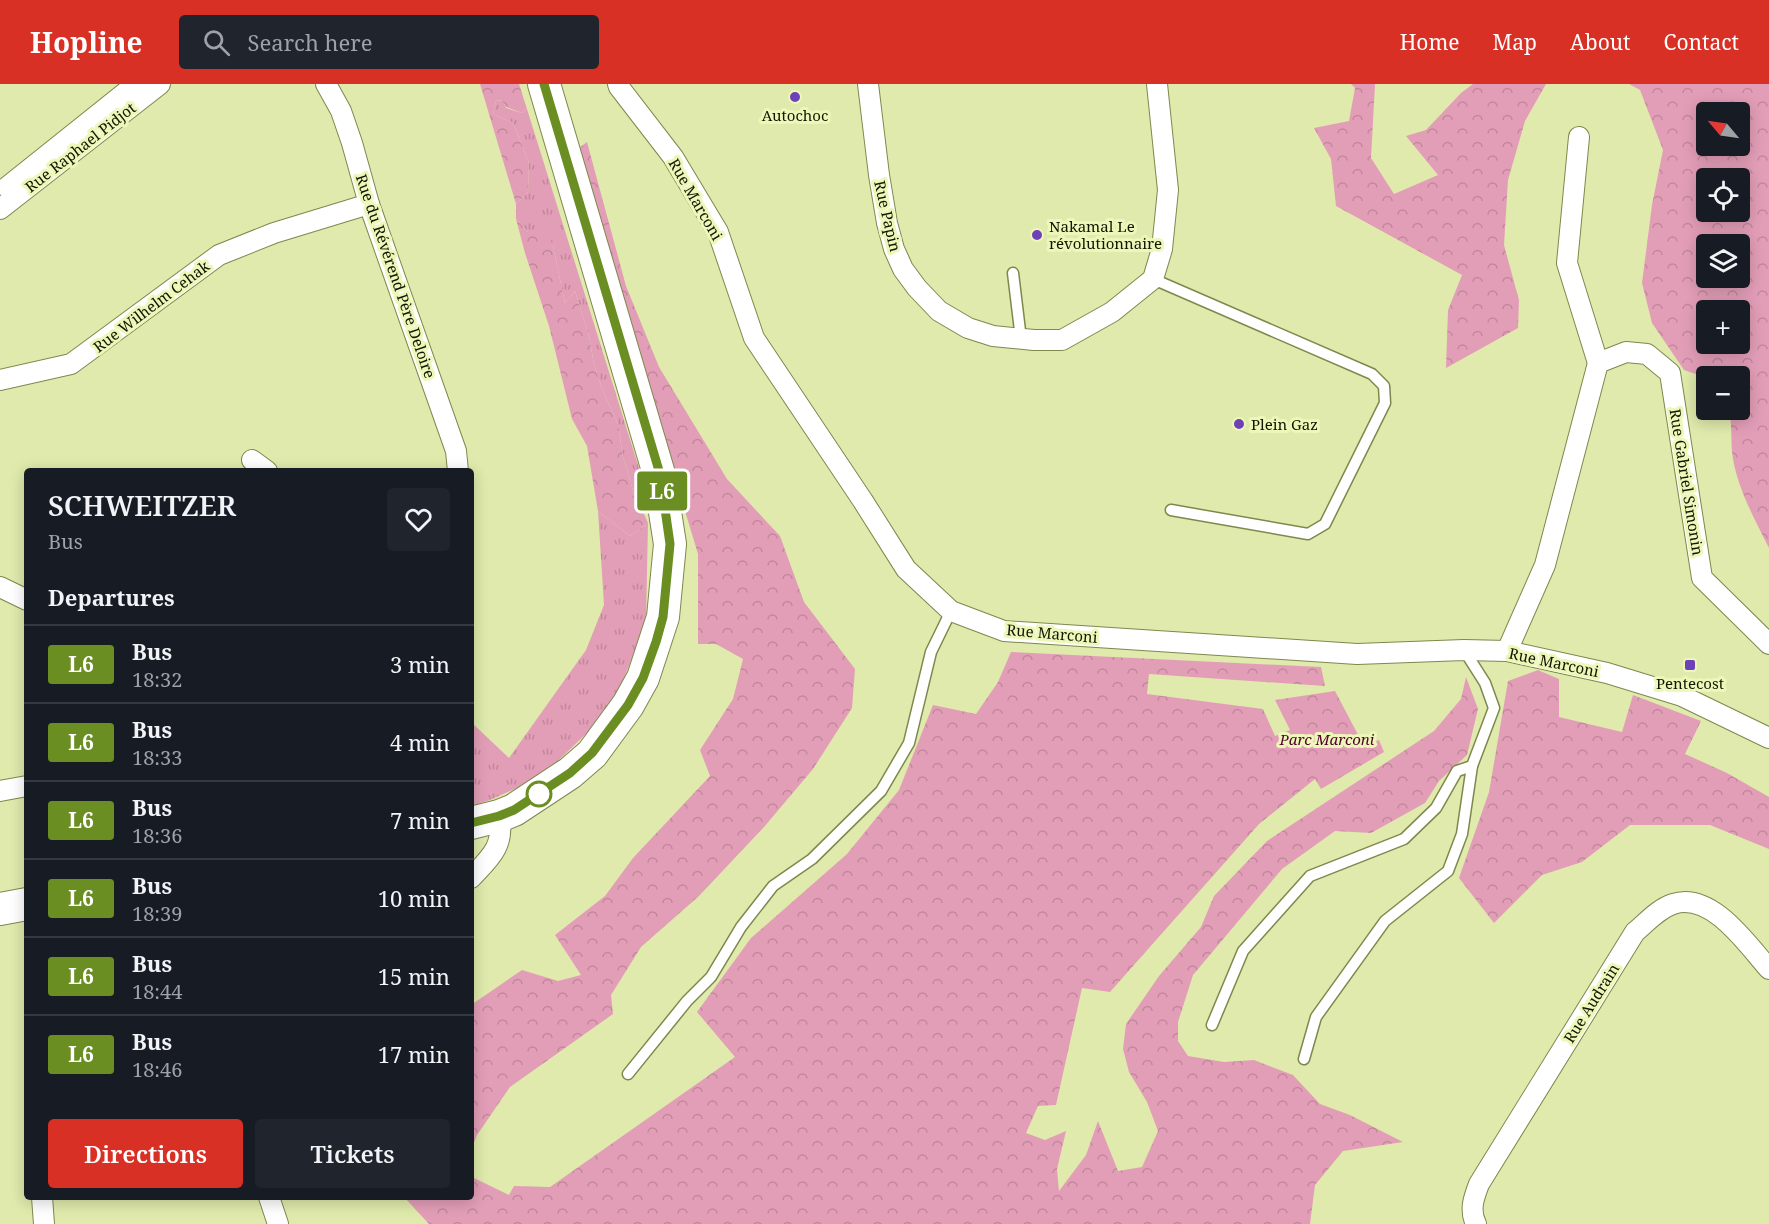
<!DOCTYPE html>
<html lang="en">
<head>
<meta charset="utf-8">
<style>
	:root { --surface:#171b24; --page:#20242c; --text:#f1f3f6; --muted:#9ea1a6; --line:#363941; --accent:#d93025 }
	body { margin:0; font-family:"Noto Serif",serif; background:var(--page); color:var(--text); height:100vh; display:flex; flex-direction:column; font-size:22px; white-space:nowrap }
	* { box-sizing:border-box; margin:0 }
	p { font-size:20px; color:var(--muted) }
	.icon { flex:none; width:33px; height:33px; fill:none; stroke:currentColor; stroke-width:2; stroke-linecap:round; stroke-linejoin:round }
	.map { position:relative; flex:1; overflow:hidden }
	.drawer { position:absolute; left:24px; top:384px; width:450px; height:732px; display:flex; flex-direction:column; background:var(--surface); border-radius:6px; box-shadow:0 3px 15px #0003 }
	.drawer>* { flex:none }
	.badge { padding:0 12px; border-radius:4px; font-size:21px; line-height:39px }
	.needle { width:39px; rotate:299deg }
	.fabs { position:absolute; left:1696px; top:18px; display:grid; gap:12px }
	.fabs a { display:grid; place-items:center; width:54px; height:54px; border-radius:6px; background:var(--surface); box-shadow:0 3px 15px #0003; font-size:30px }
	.map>.badge { position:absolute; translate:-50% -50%; box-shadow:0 0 0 3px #fff }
	h2 { padding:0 24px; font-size:22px; line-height:54px }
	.round { display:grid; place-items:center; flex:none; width:63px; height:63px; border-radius:6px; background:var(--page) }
	.head { display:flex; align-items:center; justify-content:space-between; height:102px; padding:0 24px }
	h1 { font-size:28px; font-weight:600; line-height:45px }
	.button { display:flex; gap:12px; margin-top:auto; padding:12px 24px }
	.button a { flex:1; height:69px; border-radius:6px; background:var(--accent); color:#fff; font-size:24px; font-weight:600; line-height:69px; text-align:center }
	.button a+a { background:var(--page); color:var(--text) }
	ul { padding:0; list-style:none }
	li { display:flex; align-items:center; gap:18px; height:78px; padding:0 24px; border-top:2px solid var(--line) }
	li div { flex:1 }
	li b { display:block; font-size:22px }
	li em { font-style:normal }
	li .badge { min-width:66px; font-weight:700; text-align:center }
	header { display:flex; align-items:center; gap:36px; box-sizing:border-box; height:84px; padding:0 30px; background:var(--accent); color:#fff }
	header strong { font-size:28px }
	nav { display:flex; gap:33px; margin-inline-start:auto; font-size:21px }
	.search { width:420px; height:54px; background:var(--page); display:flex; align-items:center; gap:15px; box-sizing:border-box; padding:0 21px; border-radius:6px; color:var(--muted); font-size:22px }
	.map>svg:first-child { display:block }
</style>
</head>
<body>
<header>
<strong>Hopline</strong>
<div class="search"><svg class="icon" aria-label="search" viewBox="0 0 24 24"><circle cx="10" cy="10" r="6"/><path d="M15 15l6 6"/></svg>Search here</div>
<nav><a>Home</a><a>Map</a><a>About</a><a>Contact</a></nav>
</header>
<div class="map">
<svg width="1769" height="1140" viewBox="0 0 1769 1140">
	<defs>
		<pattern id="grass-tufts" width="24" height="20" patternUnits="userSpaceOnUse" patternTransform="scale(1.5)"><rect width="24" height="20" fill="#e39eb7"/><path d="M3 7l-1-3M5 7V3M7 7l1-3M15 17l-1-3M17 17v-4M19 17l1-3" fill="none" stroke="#c2879c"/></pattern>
		<pattern id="forest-crowns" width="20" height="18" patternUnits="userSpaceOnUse" patternTransform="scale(1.5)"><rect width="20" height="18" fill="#e39eb7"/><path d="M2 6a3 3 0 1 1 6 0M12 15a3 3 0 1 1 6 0" fill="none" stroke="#c2879c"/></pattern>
	</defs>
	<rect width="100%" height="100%" fill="#dfeaac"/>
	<g fill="url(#grass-tufts)">
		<path d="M503,16l3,8 16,5 5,-4 121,388 -4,17 -9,-3 -2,-21 -10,-33 -5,-33 -15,-33 -9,-26 -5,-29 -14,-45 -10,12 -12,-57 -25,-14 -12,-13v-15l12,-12 1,-29 -16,-40 -20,-9 3,-13z"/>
		<path d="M598,427l32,25 18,-13 -2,99 -34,87 -71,68 -51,23 -19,6v-84l38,36 77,-108 18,-45z"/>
	</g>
	<g fill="url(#forest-crowns)" fill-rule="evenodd">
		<path d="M480,0h39l8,25 -5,4 -16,-6 -4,-7 -6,1 -3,13 20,9 16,40 -1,29 -12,12z"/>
		<path d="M1351,0h24l-4,74 23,36 44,-19 -32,-39 20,-6 35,-37 12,-9h73l-21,37 -17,59 -4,65 15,55 -1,28 -72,40 2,-58 14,-35 -126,-69 -5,-47 -17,-31 35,-7 6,-33z"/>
		<path d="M1629,0h140v464c-15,-30 -33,-62 -37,-96 -1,-15 0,-28 -3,-42h11v-34l-33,2 -23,-8 -32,-47 -10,-40 10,-78 11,-55 -23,-60zM1740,28v34h-33v-34zM1740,94v34h-33v-34zM1740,160v34h-33v-34zM1740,226v34h-33v-34z"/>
		<path d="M587,58l39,144 33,81 68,112 53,57 24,66 51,67 -3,39 -39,61 -49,58 -65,69 -58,51 -30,48 2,19 -103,73 -33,48 -6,15v-145l51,-35 36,11 23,-6 -26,-40 50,-39 28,-38 77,-82 -10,-26 33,-51 10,-40 -27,-15h-18v-90l-122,-404z"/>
		<path d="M516,135l12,13 19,-2 6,16 12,57 10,-12 14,45 5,29 9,26 15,33 5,33 10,33 2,20 9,4 4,9 -18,13 -32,-25 -11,-65 -15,-27 -23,-93 -24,-73z"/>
		<path d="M1011,568l310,15 4,19 -176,-12 -2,20 116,15 12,27 15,-6 -15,-30 60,-9 29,55 15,-6 5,12 -63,37 -6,-10 -56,45 -149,168 -28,-4 -26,117 -18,1 -12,27 19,7 21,-9 -9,38 2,22 27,-36 12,-34 20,50 24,-4 16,-36 -11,-29 -18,-30 -6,-23 3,-25 33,-48 42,-49 13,-31 53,-55 167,-110 27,-32 5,-22 12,32 -11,46 -28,26 -14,22 -54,30 -36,-2 -53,38 -89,106 -15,47v19l10,15 36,6 30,-2 39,15 27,29 30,11 53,27 -60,9 -28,34 -5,39h-881l-25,-27h67v-35l3,16 35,17 5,-9 36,1 185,-130 -38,-45 54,-74 96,-84 52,-64 34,-85 43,9 22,-32z"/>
		<path d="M1538,586l21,9v38l63,15 11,-37 68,26 -16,33 42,19 42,24v52l-59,-24h-80l-48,37 -40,13 -48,48 -35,-45 30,-86 19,-111z"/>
	</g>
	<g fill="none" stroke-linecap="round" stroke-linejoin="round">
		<defs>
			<g id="lane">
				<path d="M1013,189l8,66"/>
				<path d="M1153,195l219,95 12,12 1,17 -60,121 -17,10 -137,-24"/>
				<path d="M1212,941l31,-74 67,-75 94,-37 32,-31 21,-37 15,-5"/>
				<path d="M1304,975l12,-42 69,-96 63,-50 14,-37 10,-68 22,-58 -9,-25 -21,-33"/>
				<path d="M628,990l59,-73 24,-24 30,-50 32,-41 39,-27 69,-68 28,-48 22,-91 20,-41"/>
			</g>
			<g id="street">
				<path d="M326,0l15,27 11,32 17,61 87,247 2,20"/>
				<path d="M618,0l1,3 54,70 45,75 36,106 109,163 43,68 45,42 53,20 353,23 107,-4 43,1 100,22 75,23 87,42"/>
				<path d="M868,0l11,91 8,48 7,26 9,20 14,19 22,23 29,17 25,8 41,4h28l50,-28 41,-33 9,-30 6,-59 -11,-106"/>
				<path d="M1579,53l-12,126 31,100"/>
				<path d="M7,103l129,-103"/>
				<path d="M0,125l160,-125"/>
				<path d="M0,296l71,-16 148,-109 55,-22 95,-29"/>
				<path d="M252,376l15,11"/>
				<path d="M0,503l27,13"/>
				<path d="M1507,567l38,-86 53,-202 28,-11 21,2 23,19 32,205 67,66"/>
				<path d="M0,707l27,-5"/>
				<path d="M471,794c19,-20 34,-32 28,-62"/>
				<path d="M42,1113l2,27"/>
				<path d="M269,1113l9,27"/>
				<path d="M1476,1140c-7,-14 -2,-27 3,-40l156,-252c12,-10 23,-23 38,-28 38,-13 74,40 96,65"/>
			</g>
			<g id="primary">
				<path d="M471,739l28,-7 15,-6 56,-37 22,-19 36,-49 15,-27 20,-61 7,-73 -11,-70 -115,-390"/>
				<path d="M0,825l27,-5"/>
			</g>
		</defs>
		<use href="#lane" stroke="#7e884d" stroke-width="13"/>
		<use href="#street" stroke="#7e884d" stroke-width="22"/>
		<use href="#primary" stroke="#7e884d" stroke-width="34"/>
		<use href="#lane" stroke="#fff" stroke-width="10"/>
		<use href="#street" stroke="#fff" stroke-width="20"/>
		<use href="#primary" stroke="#fff" stroke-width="32"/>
	</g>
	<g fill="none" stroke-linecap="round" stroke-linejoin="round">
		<defs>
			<path id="line" d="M471,739l28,-7 15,-6 56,-37 22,-20 36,-48 15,-27 13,-36 7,-25 7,-73 -10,-70 -116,-390"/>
		</defs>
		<use href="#line" stroke="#fff" stroke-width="14"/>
		<use href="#line" stroke="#6b8e23" stroke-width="9"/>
	</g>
	<g fill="#6d41b8" stroke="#ecf7b9" stroke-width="2">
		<circle cx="795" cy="13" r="6"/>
		<circle cx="1037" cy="151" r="6"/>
		<circle cx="1239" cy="340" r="6"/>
		<rect x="1684" y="575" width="12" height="12" rx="3"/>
	</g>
	<circle fill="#fff" stroke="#6b8e23" stroke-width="3" cx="539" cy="710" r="12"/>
	<g text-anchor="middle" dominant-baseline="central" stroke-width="6" stroke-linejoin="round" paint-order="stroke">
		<g font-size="15" fill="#121501" stroke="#ecf7b9">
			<text x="795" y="31">Autochoc</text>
			<text x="1049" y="142" text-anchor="start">Nakamal Le<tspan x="1049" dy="17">révolutionnaire</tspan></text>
			<text x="1251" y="340" text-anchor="start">Plein Gaz</text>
			<text x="1690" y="599">Pentecost</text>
		</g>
		<g font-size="15" fill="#121501" stroke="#ecf7b9">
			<text transform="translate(80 63) rotate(-38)">Rue Raphael Pidjot</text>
			<text transform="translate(696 115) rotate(60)">Rue Marconi</text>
			<text transform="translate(888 132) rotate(77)">Rue Papin</text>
			<text transform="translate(396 192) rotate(71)">Rue du Révérend Père Deloire</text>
			<text transform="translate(151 222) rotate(-37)">Rue Wilhelm Cehak</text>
			<text transform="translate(1687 398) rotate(81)">Rue Gabriel Simonin</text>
			<text transform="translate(1052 549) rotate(5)">Rue Marconi</text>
			<text transform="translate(1554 578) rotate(12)">Rue Marconi</text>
			<text transform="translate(1591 919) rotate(-58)">Rue Audrain</text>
		</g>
		<g font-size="15" font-style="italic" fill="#52002b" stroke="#ecf7b9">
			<text x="1327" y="655">Parc Marconi</text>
		</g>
	</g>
</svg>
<div class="fabs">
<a><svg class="needle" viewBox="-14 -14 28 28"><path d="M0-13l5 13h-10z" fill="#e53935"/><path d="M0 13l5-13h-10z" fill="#9ea1a6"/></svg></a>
<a><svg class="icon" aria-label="locate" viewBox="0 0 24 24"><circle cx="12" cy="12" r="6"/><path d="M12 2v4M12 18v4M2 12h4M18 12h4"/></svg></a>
<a><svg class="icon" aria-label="layers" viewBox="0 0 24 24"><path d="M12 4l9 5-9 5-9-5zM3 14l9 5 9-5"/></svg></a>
<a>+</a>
<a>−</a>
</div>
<b class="badge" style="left:662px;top:407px;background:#6b8e23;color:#fff">L6</b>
<section class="drawer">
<div class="head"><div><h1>SCHWEITZER</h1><p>Bus</p></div><a class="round"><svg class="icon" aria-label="heart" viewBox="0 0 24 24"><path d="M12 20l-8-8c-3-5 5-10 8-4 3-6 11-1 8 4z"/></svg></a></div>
<h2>Departures</h2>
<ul>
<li><span class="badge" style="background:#6b8e23;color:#fff">L6</span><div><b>Bus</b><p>18:32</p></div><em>3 min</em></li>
<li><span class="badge" style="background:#6b8e23;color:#fff">L6</span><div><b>Bus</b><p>18:33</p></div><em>4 min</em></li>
<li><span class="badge" style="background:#6b8e23;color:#fff">L6</span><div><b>Bus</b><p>18:36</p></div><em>7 min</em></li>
<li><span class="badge" style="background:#6b8e23;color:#fff">L6</span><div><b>Bus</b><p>18:39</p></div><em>10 min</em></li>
<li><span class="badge" style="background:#6b8e23;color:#fff">L6</span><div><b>Bus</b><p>18:44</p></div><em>15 min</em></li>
<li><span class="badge" style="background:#6b8e23;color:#fff">L6</span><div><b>Bus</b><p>18:46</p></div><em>17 min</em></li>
</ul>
<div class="button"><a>Directions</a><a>Tickets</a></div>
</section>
</div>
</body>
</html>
